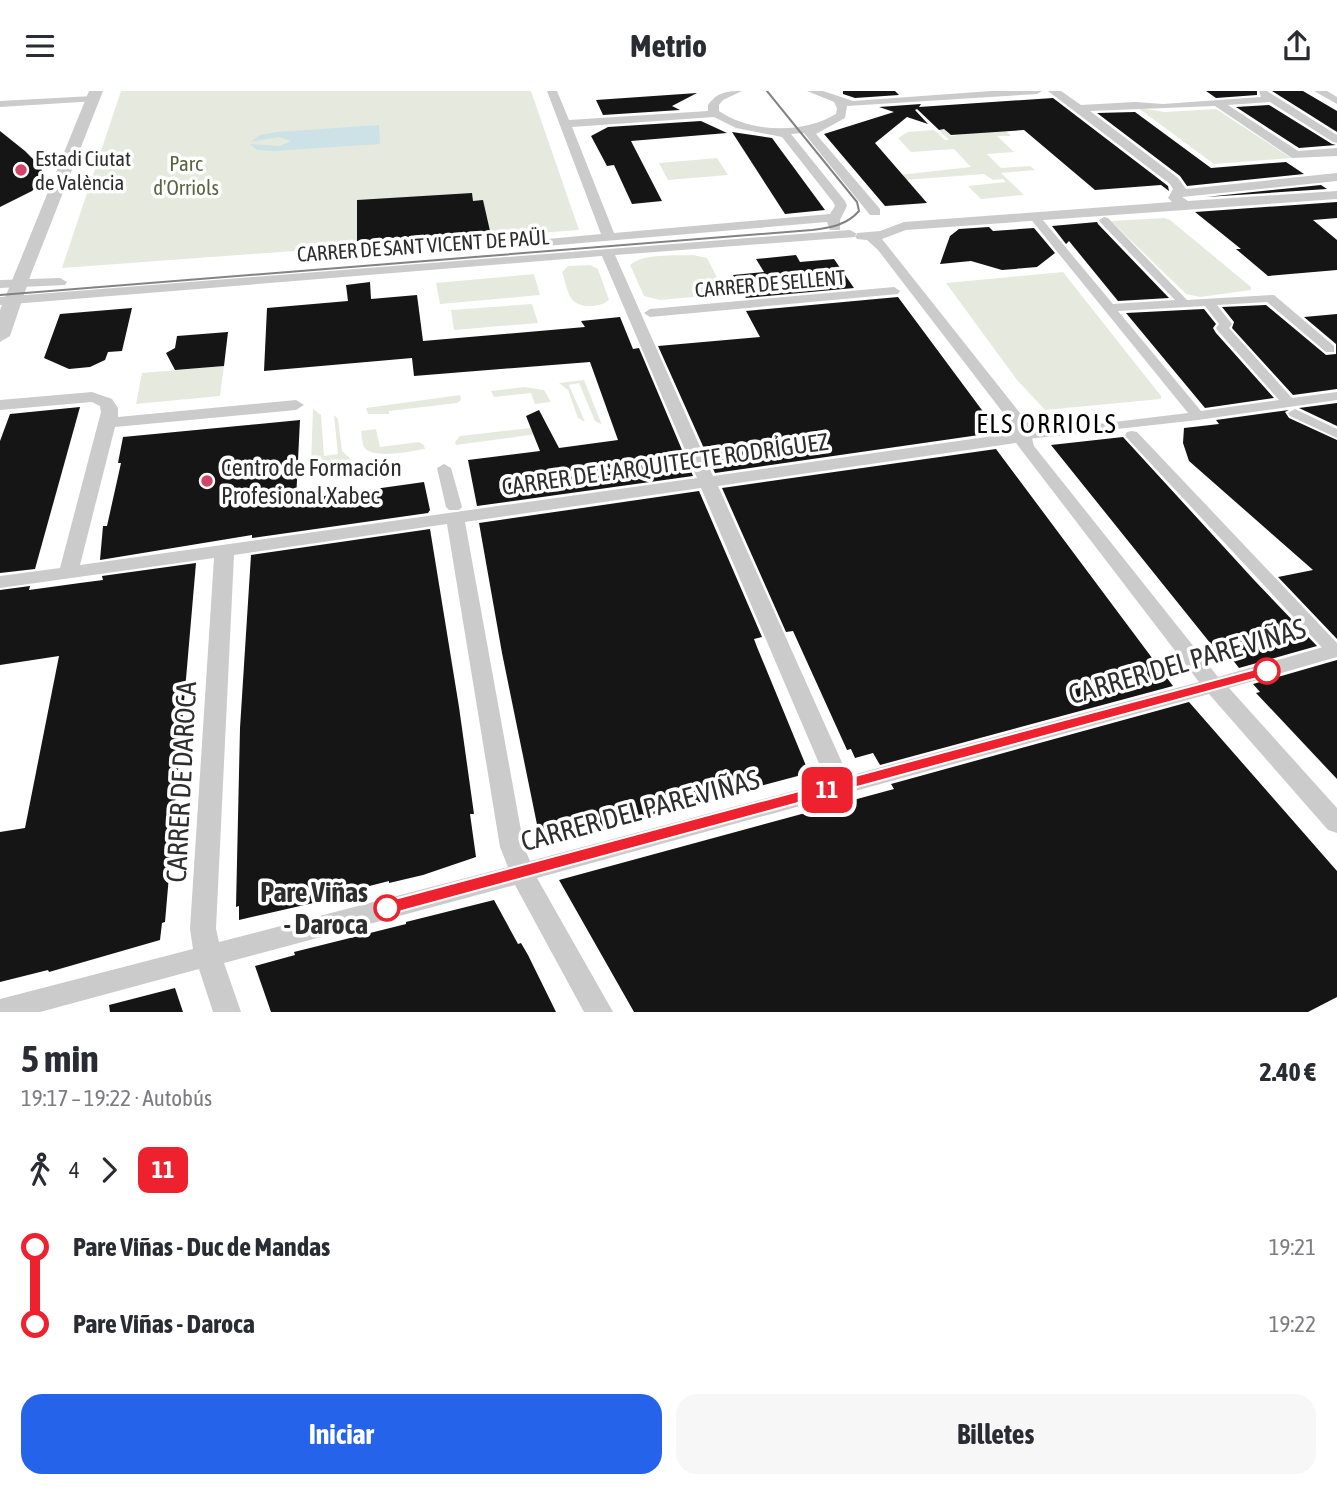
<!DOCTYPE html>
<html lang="es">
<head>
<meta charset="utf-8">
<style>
	:root { --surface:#fff; --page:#f7f7f7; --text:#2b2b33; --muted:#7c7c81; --accent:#2563eb }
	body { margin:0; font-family:"Asap Condensed",sans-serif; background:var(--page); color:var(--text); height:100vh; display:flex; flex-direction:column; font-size:26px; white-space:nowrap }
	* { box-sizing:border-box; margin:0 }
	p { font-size:23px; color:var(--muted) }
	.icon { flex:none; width:38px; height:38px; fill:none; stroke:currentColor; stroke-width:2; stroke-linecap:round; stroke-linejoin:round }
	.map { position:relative; height:921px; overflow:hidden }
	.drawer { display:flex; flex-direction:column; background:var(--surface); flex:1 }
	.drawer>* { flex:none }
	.badge { padding:0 14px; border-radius:10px; font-size:24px; line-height:46px }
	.map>.badge { position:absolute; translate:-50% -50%; box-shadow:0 0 0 4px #fff }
	.legs { display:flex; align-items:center; gap:10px; height:77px; padding:0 21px; font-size:23px }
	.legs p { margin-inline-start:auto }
	.head { display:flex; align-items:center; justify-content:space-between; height:119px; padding:0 21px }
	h1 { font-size:38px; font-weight:700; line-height:52px }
	.cta { display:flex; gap:14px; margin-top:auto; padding:14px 21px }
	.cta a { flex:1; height:80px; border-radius:21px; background:var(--accent); color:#fff; font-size:28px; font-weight:700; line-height:80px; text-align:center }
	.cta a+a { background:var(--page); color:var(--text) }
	ul { padding:0 21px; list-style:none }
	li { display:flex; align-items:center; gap:24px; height:77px; font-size:26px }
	li i { display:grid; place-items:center; width:10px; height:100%; margin:0 9px; background:currentColor }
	li i::after { content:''; width:18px; height:18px; margin:-9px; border:5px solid; border-radius:50%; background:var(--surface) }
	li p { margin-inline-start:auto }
	li:first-child i { background:linear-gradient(#0000 50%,currentColor 0) }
	li:last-child i { background:linear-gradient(currentColor 50%,#0000 0) }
	header { display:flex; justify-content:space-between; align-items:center; height:91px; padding:0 21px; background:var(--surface); font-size:32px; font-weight:700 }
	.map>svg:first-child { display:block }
</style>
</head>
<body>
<header><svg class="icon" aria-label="menu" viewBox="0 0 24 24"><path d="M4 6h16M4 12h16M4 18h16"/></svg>Metrio<svg class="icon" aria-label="share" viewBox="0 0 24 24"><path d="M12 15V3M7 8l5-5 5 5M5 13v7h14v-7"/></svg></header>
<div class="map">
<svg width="1337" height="921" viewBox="0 0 1337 921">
	<rect width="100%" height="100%" fill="#fff"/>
	<g fill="#e6eade">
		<path d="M121,0h410l48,139 -517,38z"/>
		<path d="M1138,17l27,4 51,-3 75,49 -77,6z"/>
		<path d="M944,38l7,7 53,-7 7,7h-14l17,16 -27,2 14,14 29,-2 5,4 -34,3 23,22 -43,4 -13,-13 38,-4 -3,-3 -10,1 -9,-6 -80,6 -5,-5 72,-8 -17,-18 -43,3 -13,-14 10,-6 26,-2 11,10h4l-10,-10z"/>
		<path d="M717,67l11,17 -60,5 -9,-17z"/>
		<path d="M1164,127l6,2 81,67v3l-51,7 -14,-3 -75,-73z"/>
		<path d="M693,164l14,3 16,31 -1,3 -8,3 -54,5 -16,-4 -14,-31c13,-12 46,-9 63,-10z"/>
		<path d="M590,174l8,4 11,31c-5,4 -9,5 -16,6 -26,1 -24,-14 -31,-34l6,-6z"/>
		<path d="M1063,181l98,124v3l-116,11 -28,-30 -71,-97z"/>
		<path d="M534,183l6,21 -100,9 -4,-21z"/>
		<path d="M532,213l6,19 -84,7 -3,-20z"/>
		<path d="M224,275l-4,30 -84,8 6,-31z"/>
		<path d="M584,289l18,45h1l-8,-4 -16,-38 -10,2 16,37 -7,-4 -10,-28 -9,-7z"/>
		<path d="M524,296l20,3 7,12 -16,2 -4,-11 -37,4 -3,-6z"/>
		<path d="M460,304l1,5 -4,3 -68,8v3h-21l-2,-6z"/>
		<path d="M313,318l8,6 3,41 14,-2 -4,-39 4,4 4,32 10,9 -41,3z"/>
		<path d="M531,337l6,6 -81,11 -1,-3 5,-6z"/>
		<path d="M376,338l4,18 39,-5 5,3 1,4c-13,2 -53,11 -61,-2 -2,-4 -2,-11 -3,-16z"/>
	</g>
	<path fill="#cce2e7" d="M379,34l1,19 -106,7 -17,-1 -7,-6 30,2 11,-5 -12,-4 -29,5 10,-7 17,-3z"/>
	<g fill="#151515">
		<path d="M843,0h52l4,4 -44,3 -12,-4z"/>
		<path d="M1206,0h51v4l-41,3z"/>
		<path d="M1272,0h31l34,20v21z"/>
		<path d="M697,2l-25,13 8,4 -77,5 -7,-15z"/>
		<path d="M1053,7l115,88 1,5 -8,-6 -66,5 -71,-60 -73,5 -7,-6 -5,1 -22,-21 -2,1 13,14 -21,-7 -32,26 52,60 -42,3 -61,-72 70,-22 -15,-5 42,-3 -2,3z"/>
		<path d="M1269,14l63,39 4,1 -37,3 -63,-41z"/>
		<path d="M1135,21l76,56 75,-6 18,12 -117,12 -7,-10 -83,-63z"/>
		<path d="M701,30l26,12 -96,8 31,60 -30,3 -18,-39 -7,1 -16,-30 17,-9z"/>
		<path d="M0,40l25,20 16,16 2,7 -1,7 -10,10 -32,16z"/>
		<path d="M732,41l40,6 53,72 -40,4z"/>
		<path d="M1321,94l6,4 -121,8z"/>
		<path d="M472,102l1,8 10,-1 7,31 -133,10v-41z"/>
		<path d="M1337,111v16l-24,2 24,20v30l-69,6 -32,-27h5l-46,-37z"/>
		<path d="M1097,131l1,2 71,74 -51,3 -49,-60 -3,3 -14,-18z"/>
		<path d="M989,136l4,4 41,-3 21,25 -18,14 -35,3 -31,-9 -31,3 10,-28 9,-7z"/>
		<path d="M796,164l4,7 34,-3 20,29 -108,10 -13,-23 31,-3 -8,-13z"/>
		<path d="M370,191l1,17 46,-4 6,46 162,-14 -4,-6 39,-4 13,32 6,-1 54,128 -216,30 -9,-46 72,-9 -14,-35 13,-6 20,38 59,-8 -28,-78 -176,14 -2,-18 -148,13 3,-63 81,-7 -2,-16z"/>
		<path d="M898,206l98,132 -13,2 3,3 -271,39 -57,-127 102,-9 -14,-26z"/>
		<path d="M1266,214l60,50 10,-1v-10l-32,-27 33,-3v75l-44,6 -61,-67 2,-6 -12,-15z"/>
		<path d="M132,217l-10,43 -14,1 -3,8 -15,7 -21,2 -25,-11 16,-44z"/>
		<path d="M1204,218l12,15 -3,4 3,5 58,65 -69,10 -79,-95z"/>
		<path d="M228,241l-4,34 -49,4 -9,-17 9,-5 2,-12z"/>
		<path d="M1337,312v23l-38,-18z"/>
		<path d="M80,316l-45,162 -35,4v-132l10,-27z"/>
		<path d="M1289,319l-4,2 4,6 48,22v199l-59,-62 35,-7 -124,-109 -6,-18 1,-15 35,-4 -3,-4z"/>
		<path d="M300,329l-4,80 128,-18 6,28 -2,3 -176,25v-3l-152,25 3,-34h4l14,-63h-3l5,-26z"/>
		<path d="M1123,346l132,144 62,65 -78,22 -7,-9h-9l-172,-214z"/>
		<path d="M996,358l177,237 -293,79 -7,-12 -18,5 -4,-9 -4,1 -54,-119 -7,1 -64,-144z"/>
		<path d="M699,400l63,146 -8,2 3,8 52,126 -268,71 -39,-191 -23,-130z"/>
		<path d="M430,438l29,178 15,107h-4l6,43 -53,18 -34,8v-2l-59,15 1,3 -92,21v-14l-3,1 4,-179 11,-173z"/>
		<path d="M196,472l-31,359 -3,1 -2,17 -111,32 -1,-2 -48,12v-150l25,-4 34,-172 -59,9v-75l30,-4 -1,4 51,-7 23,-3 -1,-4z"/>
		<path d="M1337,569v119l-81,-86 4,-1 -7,-8z"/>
		<path d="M1189,611l148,169v126l-29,15h-674l-75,-132 335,-91 -3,-5z"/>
		<path d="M494,809l24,44 3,-1 7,12 28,57h-285l-16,-46 40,-11 -1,-3 112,-28v-2z"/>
		<path d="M175,897l8,24h-73l-1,-7z"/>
	</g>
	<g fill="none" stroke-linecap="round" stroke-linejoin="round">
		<g fill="#cbcbcb" fill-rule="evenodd">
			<path d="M1029,122h8l76,91 62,-4 -75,-78 -1,-2 5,-3 4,1 79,82 87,-5 60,51v6h-8l-59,-50 -50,3 15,19 -3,4 63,70 45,-6v8l-139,20 -179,20 -2,-3 2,-3 5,-1 164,-20 -159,-196zM1205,215l14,18 -3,4 2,3 61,69 -78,11 -83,-100z"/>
			<path d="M894,196l6,4 -2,3 -248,23 -6,-4 6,-4z"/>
			<path d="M1295,318l42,20v9l-47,-22 -2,-3z"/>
			<path d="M1132,340l5,1 200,211v12l-9,-1 -201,-216 -2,-3 2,-3z"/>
			<path d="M444,373l7,4 11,39 -3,3h-10l-3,-3 -9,-39z"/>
		</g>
		<g fill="#cbcbcb" fill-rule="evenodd">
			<path d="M547,0h10l12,29 139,-9v-6c9,-13 19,-14 34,-14l-19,9 -4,5v6c32,22 84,23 117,3l1,-6 -3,-6 -27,-11h16l30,10 138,-10h51l-5,3 -190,12 -2,12 -29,16 64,75v6h-10l-66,-82 -13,1 54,67 2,5 -7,14v10h-10l-3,-8 -327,28v-6l5,-1 96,-9zM714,26l22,11 46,9 51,65 2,4 -5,8 -216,19 -42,-106z"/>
			<path d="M1048,0h13l20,14 54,-3 28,2 98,-7 -2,-6h8l70,44v8l-4,-1 -63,-40 -42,3 70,46 39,-3v8l-45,2 -77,-52 -125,5 88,67 8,11 151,-16v8l-155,16 6,4 149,-10v8l-431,31 -24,9 146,184 6,23 184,231 119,-34v14l-108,31 108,120v25l-9,-3 -119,-136 -672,184 76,134h-29l-69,-127 -291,78 17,49h-28l-14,-43 -159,43h-40v-13l193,-50 -3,-20 24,-371 -214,30v-12l60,-8 41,-156 -1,-6 -8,-4 -92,8v-10l92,-8 20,7 6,9v9l178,-17 8,5 -8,5 -181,17 -35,138 617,-87 -95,-222 -602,49v-8l850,-67 7,4 -2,3 -240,18 98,221 301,-43v-6l-136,-177 -11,-10 -10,-1 -2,-3 2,-3 23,-2 24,-9 268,-20 -4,-4 5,-9 -3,-5zM1016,352l183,239 -351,94 -130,-290zM701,397l126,294 -297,79 -6,-14 -59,-325zM447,433l53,323 8,20 -289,75 -3,-13 18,-374z"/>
			<path d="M1314,0h13l10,6v7z"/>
			<path d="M93,5l4,1v4l-97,6v-6z"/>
			<path d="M60,187l7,4 -2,3 -65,3v-8z"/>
		</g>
		<path fill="#cbcbcb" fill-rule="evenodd" d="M89,0h14l-72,183 -21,62 -10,6v-32z"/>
		<path stroke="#838383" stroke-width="2" d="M0,204l812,-65c18,-2 35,-5 47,-19l-2,-9 -90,-111"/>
	</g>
	<path fill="#ed222e" stroke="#fff" stroke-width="2" d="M1267,575l5,1 3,4 -3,3 -885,241 -7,-2 -3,-5 3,-5 7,-2z"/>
	<g fill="#d04669" stroke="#fff" stroke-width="2.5">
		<circle cx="21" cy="79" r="7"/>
		<circle cx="207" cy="390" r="7"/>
	</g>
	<g fill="#fff" stroke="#ed222e" stroke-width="3.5">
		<circle cx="1267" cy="580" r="12"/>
		<circle cx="387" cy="817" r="12"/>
	</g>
	<g text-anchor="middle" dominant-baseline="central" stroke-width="7" stroke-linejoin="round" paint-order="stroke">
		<g font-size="21" fill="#2e2e2e" stroke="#fff" text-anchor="start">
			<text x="35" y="67">Estadi Ciutat<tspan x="35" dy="24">de València</tspan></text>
		</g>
		<g font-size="21" fill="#586541" stroke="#fff">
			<text x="186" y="72">Parc<tspan x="186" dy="24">d'Orriols</tspan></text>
		</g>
		<g font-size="21" fill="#2e2e2e" stroke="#fff">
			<text transform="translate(423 154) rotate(-4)">CARRER DE SANT VICENT DE PAÜL</text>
			<text transform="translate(770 192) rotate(-5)">CARRER DE SELLENT</text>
		</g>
		<g font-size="24" fill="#2e2e2e" stroke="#fff">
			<text transform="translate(665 373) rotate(-8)">CARRER DE L'ARQUITECTE RODRÍGUEZ</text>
		</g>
		<g font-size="24" fill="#2e2e2e" stroke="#fff" text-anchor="start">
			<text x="221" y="376">Centro de Formación<tspan x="221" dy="28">Profesional Xabec</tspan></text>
		</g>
		<g font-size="26" letter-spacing="2" fill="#000" stroke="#fff">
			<text x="1047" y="333">ELS ORRIOLS</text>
		</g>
		<g font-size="28" fill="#2e2e2e" stroke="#fff">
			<text transform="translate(1187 570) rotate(-16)">CARRER DEL PARE VIÑAS</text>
			<text transform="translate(181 691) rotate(-87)">CARRER DE DAROCA</text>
			<text transform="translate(640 719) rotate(-15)">CARRER DEL PARE VIÑAS</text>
		</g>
		<g font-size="28" font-weight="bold" fill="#2e2e2e" stroke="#fff" text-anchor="end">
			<text x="368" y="801">Pare Viñas<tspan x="368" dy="32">- Daroca</tspan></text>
		</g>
	</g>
</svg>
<b class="badge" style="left:827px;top:699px;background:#ed222e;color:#fff">11</b>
</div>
<section class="drawer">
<div class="head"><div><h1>5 min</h1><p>19:17 – 19:22 · Autobús</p></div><b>2.40 €</b></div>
<div class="legs"><svg class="icon" aria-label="walk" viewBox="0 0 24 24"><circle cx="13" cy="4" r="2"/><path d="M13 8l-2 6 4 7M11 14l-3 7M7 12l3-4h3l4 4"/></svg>4<svg class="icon" aria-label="forward" viewBox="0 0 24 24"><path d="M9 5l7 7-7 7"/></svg><b class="badge" style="background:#ed222e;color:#fff">11</b></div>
<ul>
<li><i style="color:#ed222e"></i><b>Pare Viñas - Duc de Mandas</b><p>19:21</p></li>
<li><i style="color:#ed222e"></i><b>Pare Viñas - Daroca</b><p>19:22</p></li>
</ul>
<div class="cta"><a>Iniciar</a><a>Billetes</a></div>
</section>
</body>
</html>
